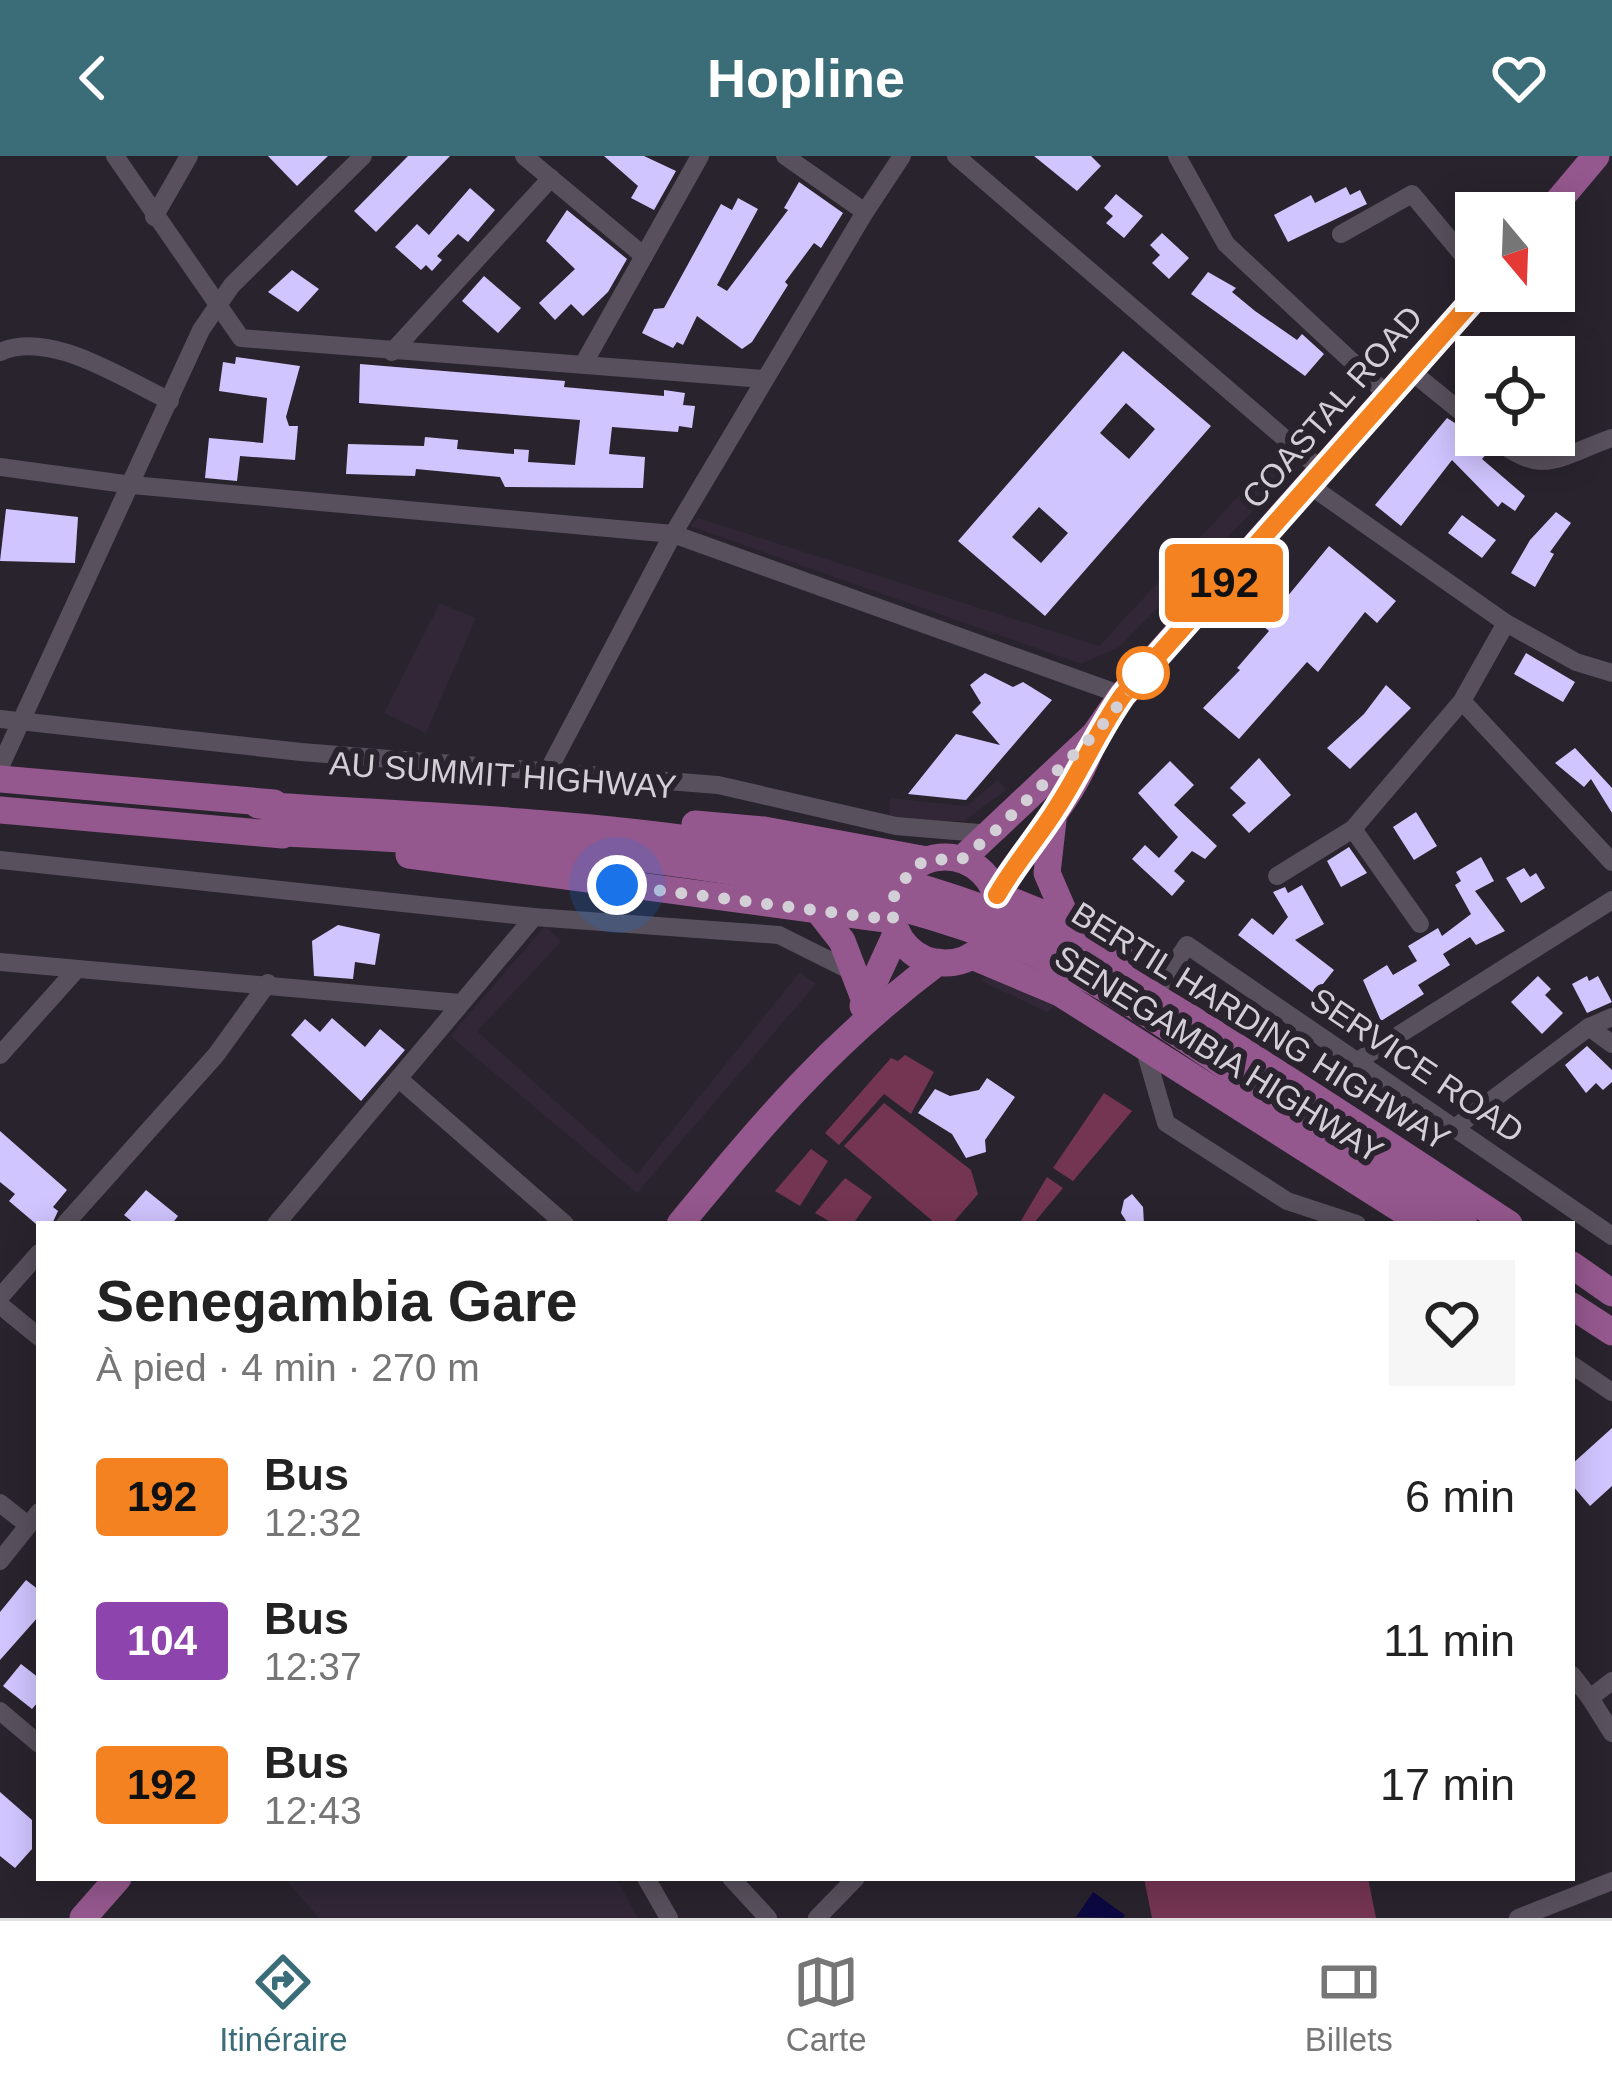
<!DOCTYPE html>
<html lang="fr">
<head>
<meta charset="utf-8">
<style>
	:root { --surface:#fff; --page:#f6f6f6; --text:#222; --muted:#767676; --line:#e0e0e0; --accent:#3a6d78 }
	body { margin:0; font-family:Helvetica,sans-serif; background:var(--page); color:var(--text); height:100vh; display:flex; flex-direction:column; font-size:45px; white-space:nowrap }
	* { box-sizing:border-box; margin:0 }
	p { font-size:39px; color:var(--muted) }
	.icon { flex:none; width:66px; height:66px; fill:none; stroke:currentColor; stroke-width:2; stroke-linecap:round; stroke-linejoin:round }
	.map { position:relative; flex:1; overflow:hidden }
	.side { position:absolute; left:36px; top:1065px; width:1539px; height:660px; display:flex; flex-direction:column; background:var(--surface); border-radius:0px; box-shadow:0 6px 30px #0003 }
	.side>* { flex:none }
	.badge { padding:0 24px; border-radius:9px; font-size:42px; line-height:78px }
	.needle { width:78px; rotate:161deg }
	.controls { position:absolute; left:1455px; top:36px; display:grid; gap:24px }
	.controls a { display:grid; place-items:center; width:120px; height:120px; border-radius:0px; background:var(--surface); box-shadow:0 6px 30px #0003; font-size:60px }
	.you { position:absolute; width:60px; height:60px; margin:-30px; border:9px solid #fff; border-radius:50%; background:#1a73e8; box-shadow:0 0 0 18px #1a73e833 }
	.map>.badge { position:absolute; translate:-50% -50%; box-shadow:0 0 0 6px #fff }
	.round { display:grid; place-items:center; flex:none; width:126px; height:126px; border-radius:0px; background:var(--page) }
	.overview { display:flex; align-items:center; justify-content:space-between; height:204px; padding:0 60px }
	h1 { font-size:57px; font-weight:800; line-height:90px }
	ul { padding:0; list-style:none }
	li { display:flex; align-items:center; gap:36px; height:144px; padding:0 60px }
	li div { flex:1 }
	li b { display:block; font-size:45px }
	li em { font-style:normal }
	li .badge { min-width:132px; font-weight:700; text-align:center }
	header { display:flex; justify-content:space-between; align-items:center; height:156px; padding:0 60px; background:var(--accent); color:#fff; font-size:54px; font-weight:800 }
	.tab-bar { display:flex; justify-content:space-around; align-items:center; height:168px; border-top:3px solid var(--line); background:var(--surface); font-size:33px; color:var(--muted) }
	.tab-bar a { display:grid; justify-items:center; gap:6px }
	.tab-bar .current { color:var(--accent) }
	.map>svg:first-child { display:block }
</style>
</head>
<body>
<header><svg class="icon" aria-label="back" viewBox="0 0 24 24"><path d="M15 5l-7 7 7 7"/></svg>Hopline<svg class="icon" aria-label="heart" viewBox="0 0 24 24"><path d="M12 20l-8-8c-3-5 5-10 8-4 3-6 11-1 8 4z"/></svg></header>
<div class="map">
<svg width="1612" height="1762" viewBox="0 0 1612 1762">
	<rect width="100%" height="100%" fill="#29232d"/>
	<g fill="#312737">
		<path d="M1272,304l18,14 -171,173 -38,17 -391,-138 8,-8 401,128z"/>
		<path d="M440,447l36,15 -50,115 -42,-20z"/>
		<path d="M998,624l8,10 -42,31 -74,1v-24l76,8z"/>
		<path d="M545,770l16,16 -84,89 160,143 163,-202 16,12 -179,209 -187,-157z"/>
		<path d="M992,813l68,33 -13,10 -66,-31z"/>
		<path d="M284,1722h332l22,40h-319z"/>
	</g>
	<g fill="#743552">
		<path d="M905,899l29,17 -23,42 -27,-20 -45,51 -14,-12 66,-75 7,3z"/>
		<path d="M1104,937l28,18 -59,70 -20,-13z"/>
		<path d="M884,947l87,67 7,24 -26,30h-16l-92,-78z"/>
		<path d="M811,993l17,12 -28,45 -25,-15z"/>
		<path d="M1047,1021l16,11 -30,36h-14z"/>
		<path d="M845,1022l27,19 -19,27h-19l-19,-11z"/>
		<path d="M1144,1722h224l8,40h-224z"/>
	</g>
	<path fill="#0c0942" d="M1093,1736l32,23 -2,3 -47,-1z"/>
	<g fill="#d0c5ff" fill-rule="evenodd">
		<path d="M268,0h60l-31,30z"/>
		<path d="M408,0h42l-74,76 -22,-21z"/>
		<path d="M604,0h40l32,15 -22,39 -23,-12 7,-12z"/>
		<path d="M1034,0h57l10,10 -24,25z"/>
		<path d="M799,26l44,31 -22,35 -7,-5 -29,39 3,3 -36,57 -10,7 -45,-33 -14,29 -6,-3 -4,6 -31,-15 12,-24 10,-1 57,-104 11,6 6,-12 20,11 -41,76 10,6 61,-81 -4,-2z"/>
		<path d="M1346,31l4,8 10,-5 7,14 -79,38 -14,-27 37,-20 4,8z"/>
		<path d="M470,32l25,22 -27,32 -10,-8 -21,22 5,4 -10,11 -6,-6 -5,5 -26,-23 22,-23 12,11z"/>
		<path d="M1116,38l27,22 -19,22 -18,-15 7,-7 -9,-8z"/>
		<path d="M567,54l60,49 -19,33 -25,24 -12,-12 -16,16 -16,-17 36,-34 -29,-28z"/>
		<path d="M1162,77l27,25 -20,21 -17,-16 8,-8 -10,-10z"/>
		<path d="M292,114l27,19 -21,23 -30,-20z"/>
		<path d="M1208,116l28,16 -4,4 23,19 42,29 5,-6 22,20 -19,22 -114,-82z"/>
		<path d="M484,120l37,32 -23,25 -36,-32z"/>
		<path d="M1513,181l7,7 15,13h-30z"/>
		<path d="M1123,195l88,75 -166,190 -87,-75zM1126,247l29,26 -26,30 -29,-26zM1039,351l29,26 -27,30 -29,-26z"/>
		<path d="M236,201l64,9 -14,51 3,9h9l-3,34 -55,-4 -3,25 -32,-3 4,-40 54,5 4,-45 -48,-7 4,-29 12,2z"/>
		<path d="M360,208l205,17 -1,6 100,9v-6l21,3 -2,12 12,1 -3,22 -13,-2 -1,6 -66,-5 -3,27 36,3 -2,31 -138,-1 -5,-10 -84,-8 -1,7 -69,-2 2,-30 76,2 1,-9 33,3 -1,9 57,5v-5l15,1 -1,12 47,3 5,-45 -221,-17z"/>
		<path d="M1447,262l30,19 12,14 -7,8 43,37 -10,15 -13,-9 -4,5 -46,-47 -51,66 -26,-21z"/>
		<path d="M6,353l72,8 -3,46 -75,-2z"/>
		<path d="M1556,356l15,11 -21,29 4,2 -19,33 -24,-14 19,-33z"/>
		<path d="M1462,359l34,25 -14,18 -34,-25z"/>
		<path d="M1329,390l67,55 -19,22 -12,-11 -47,60 -11,-10 -68,77 -36,-31 37,-38 -3,-2 32,-37 -6,-5z"/>
		<path d="M1526,497l49,29 -12,20 -49,-28z"/>
		<path d="M985,517l28,14 10,-5 29,18 -86,100 -58,-6 48,-60 44,11 -28,-33 9,-9 -11,-18z"/>
		<path d="M1386,529l25,23 -61,61 -23,-21 37,-34z"/>
		<path d="M1575,592l37,40v25l-21,-34 -7,8 -29,-24z"/>
		<path d="M1259,602l32,37 -42,38 -17,-18 14,-12 -16,-15z"/>
		<path d="M1170,605l24,24 -20,20 43,41 -12,13 -13,-8 -18,20 11,10 -13,15 -40,-37 13,-14 14,13 19,-21 -40,-44z"/>
		<path d="M1416,656l21,34 -23,14 -21,-33z"/>
		<path d="M1349,691l18,26 -26,14 -14,-26z"/>
		<path d="M1481,701l13,24 -19,10 30,40 -29,14 -6,-8 -27,17 7,11 -32,20 6,9 -43,27 -18,-41 24,-15 6,10 24,-14 -9,-15 30,-18 4,8 29,-22 -16,-29 6,-4 -5,-9z"/>
		<path d="M1524,712l6,9 6,-4 9,15 -24,15 -15,-25z"/>
		<path d="M1302,729l22,39 -29,16 39,30 -19,24 -77,-59 14,-17 21,17 15,-18 -15,-25 12,-5 3,6z"/>
		<path d="M338,769l42,9 -5,31 -20,-3 -2,17 -39,-3 -2,-35z"/>
		<path d="M1538,820l13,13 -6,6 18,18 -21,21 -31,-32z"/>
		<path d="M1587,820l2,5 9,-5 14,26 -25,11 -15,-29z"/>
		<path d="M332,862l33,29 15,-18 25,21 -44,51 -70,-66 14,-16 15,13z"/>
		<path d="M1587,890l25,24v12l-9,8 -7,-7 -10,10 -21,-28z"/>
		<path d="M987,922l28,19 -30,43 1,12 -20,6 -14,-24 -34,-21 17,-24 15,7 29,-6z"/>
		<path d="M0,975l67,59 -14,17 5,4 -6,13h-16l-27,-23 6,-7 -15,-12z"/>
		<path d="M146,1034l32,26 -6,8h-37l-11,-9z"/>
		<path d="M1132,1038l11,13 1,17h-16l-7,-11 3,-13z"/>
		<path d="M1612,1272v58l-22,20 -18,-21v-21z"/>
		<path d="M26,1424l13,10v26l-39,44v-48z"/>
		<path d="M21,1508l18,14v23l-7,8 -29,-23z"/>
		<path d="M0,1636l32,28v29l-17,19 -15,-12z"/>
	</g>
	<g fill="none" stroke-linecap="round" stroke-linejoin="round">
		<g stroke="#58505c" stroke-width="18">
			<path d="M115,0l126,182 523,41"/>
			<path d="M524,0l120,100"/>
			<path d="M956,0l369,317"/>
			<path d="M1177,0l49,88 164,153"/>
			<path d="M865,56l37,-56"/>
			<path d="M154,61l35,-61"/>
			<path d="M1341,78l71,-40 64,77"/>
			<path d="M0,196c50,-23 123,27 170,49"/>
			<path d="M392,196l159,-174"/>
			<path d="M584,207l116,-207"/>
			<path d="M1412,216l64,52"/>
			<path d="M1490,279c53,43 63,24 122,3"/>
			<path d="M0,311l132,18 541,49 449,161"/>
			<path d="M1312,331l194,136 70,39 36,11"/>
			<path d="M1462,545l150,161"/>
			<path d="M0,563l301,33 417,33 178,41 95,8"/>
			<path d="M0,611l201,-437 31,-45 131,-129"/>
			<path d="M549,613l124,-235 192,-322 -80,-56"/>
			<path d="M1353,673l67,95"/>
			<path d="M0,704l534,57 245,18 74,37"/>
			<path d="M1277,720l76,-47 109,-128 44,-78"/>
			<path d="M0,806l460,41"/>
			<path d="M1162,827l25,-38 425,291"/>
			<path d="M1589,871l23,17"/>
			<path d="M1144,891l22,76 121,78 70,23"/>
			<path d="M0,899l77,-86"/>
			<path d="M1356,906l256,-162"/>
			<path d="M399,923l166,145"/>
			<path d="M1456,971l133,-100 23,-10"/>
			<path d="M65,1068l151,-169 52,-72"/>
			<path d="M276,1068l258,-307"/>
			<path d="M0,1141l39,-44"/>
			<path d="M0,1149l39,32"/>
			<path d="M1572,1209l40,27"/>
			<path d="M0,1347l28,22"/>
			<path d="M0,1405l39,-49"/>
			<path d="M1572,1519l18,23"/>
			<path d="M1612,1525l-22,17 22,35"/>
			<path d="M0,1555l39,33"/>
			<path d="M646,1722l23,40"/>
			<path d="M731,1722l37,40"/>
			<path d="M817,1762l39,-40"/>
			<path d="M1518,1762l94,-37"/>
		</g>
		<g stroke="#95588e" stroke-width="27">
			<path d="M1548,57l48,-57"/>
			<path d="M1095,578c-15,60 -68,108 -98,161l72,29 53,34"/>
			<path d="M0,623l274,24"/>
			<path d="M258,649c256,18 525,19 766,119 55,23 107,59 158,89 111,68 219,140 327,211"/>
			<path d="M0,654l283,25"/>
			<path d="M1053,664l-6,53 22,51"/>
			<path d="M695,668l69,6 163,30"/>
			<path d="M264,676c255,12 550,24 786,128 63,28 122,70 178,108 79,53 157,105 236,156"/>
			<path d="M409,699l484,65"/>
			<circle cx="945" cy="754" r="53"/>
			<path d="M962,703l133,-125 27,-39 359,-404"/>
			<path d="M817,753l25,32 23,60"/>
			<path d="M972,800l88,37 364,231"/>
			<path d="M863,850l34,-74"/>
			<path d="M680,1068c86,-104 149,-180 258,-262"/>
			<path d="M1572,1109l40,28"/>
			<path d="M1572,1150l40,26"/>
			<path d="M83,1762l35,-40"/>
		</g>
	</g>
	<g fill="none" stroke-linecap="round" stroke-linejoin="round">
		<defs>
			<path id="line" d="M997,739c17,-30 40,-56 59,-86 25,-38 41,-77 67,-114l358,-404"/>
		</defs>
		<use href="#line" stroke="#fff" stroke-width="27"/>
		<use href="#line" stroke="#f58220" stroke-width="18"/>
		<path stroke="#d3cfd6" stroke-width="12" stroke-dasharray="0 21.6" d="M617,729l276,35v-22l19,-30 15,-8 35,-1 30,-25 103,-100 59,-73 -11,12"/>
	</g>
	<circle fill="#fff" stroke="#f58220" stroke-width="6" cx="1143" cy="517" r="24"/>
	<g text-anchor="middle" dominant-baseline="central" stroke-width="12" stroke-linejoin="round" paint-order="stroke">
		<g font-size="33" fill="#d3cfd6" stroke="#29232d">
			<text transform="translate(1332 251) rotate(-49)">COASTAL ROAD</text>
			<text transform="translate(503 619) rotate(4)">AU SUMMIT HIGHWAY</text>
			<text transform="translate(1261 870) rotate(32)">BERTIL HARDING HIGHWAY</text>
			<text transform="translate(1219 898) rotate(32)">SENEGAMBIA HIGHWAY</text>
			<text transform="translate(1417 909) rotate(34)">SERVICE ROAD</text>
		</g>
	</g>
</svg>
<div class="controls">
<a><svg class="needle" viewBox="-14 -14 28 28"><path d="M0-13l5 13h-10z" fill="#e53935"/><path d="M0 13l5-13h-10z" fill="#767676"/></svg></a>
<a><svg class="icon" aria-label="locate" viewBox="0 0 24 24"><circle cx="12" cy="12" r="6"/><path d="M12 2v4M12 18v4M2 12h4M18 12h4"/></svg></a>
</div>
<div class="you" style="left:617px;top:729px"></div>
<b class="badge" style="left:1224px;top:427px;background:#f58220;color:#111">192</b>
<section class="side">
<div class="overview"><div><h1>Senegambia Gare</h1><p>À pied · 4 min · 270 m</p></div><a class="round"><svg class="icon" aria-label="heart" viewBox="0 0 24 24"><path d="M12 20l-8-8c-3-5 5-10 8-4 3-6 11-1 8 4z"/></svg></a></div>
<ul>
<li><span class="badge" style="background:#f58220;color:#111">192</span><div><b>Bus</b><p>12:32</p></div><em>6 min</em></li>
<li><span class="badge" style="background:#8e44ad;color:#fff">104</span><div><b>Bus</b><p>12:37</p></div><em>11 min</em></li>
<li><span class="badge" style="background:#f58220;color:#111">192</span><div><b>Bus</b><p>12:43</p></div><em>17 min</em></li>
</ul>
</section>
</div>
<nav class="tab-bar">
<a class="current"><svg class="icon" aria-label="directions" viewBox="0 0 24 24"><path d="M12 3l9 9-9 9-9-9zM9 14v-3h6M13 9l2 2-2 2"/></svg>Itinéraire</a>
<a><svg class="icon" aria-label="map" viewBox="0 0 24 24"><path d="M3 6l6-2 6 2 6-2v14l-6 2-6-2-6 2zM9 4v14M15 6v14"/></svg>Carte</a>
<a><svg class="icon" aria-label="tickets" viewBox="0 0 24 24"><path d="M3 7h18v10H3zM15 7v10"/></svg>Billets</a>
</nav>
</body>
</html>
